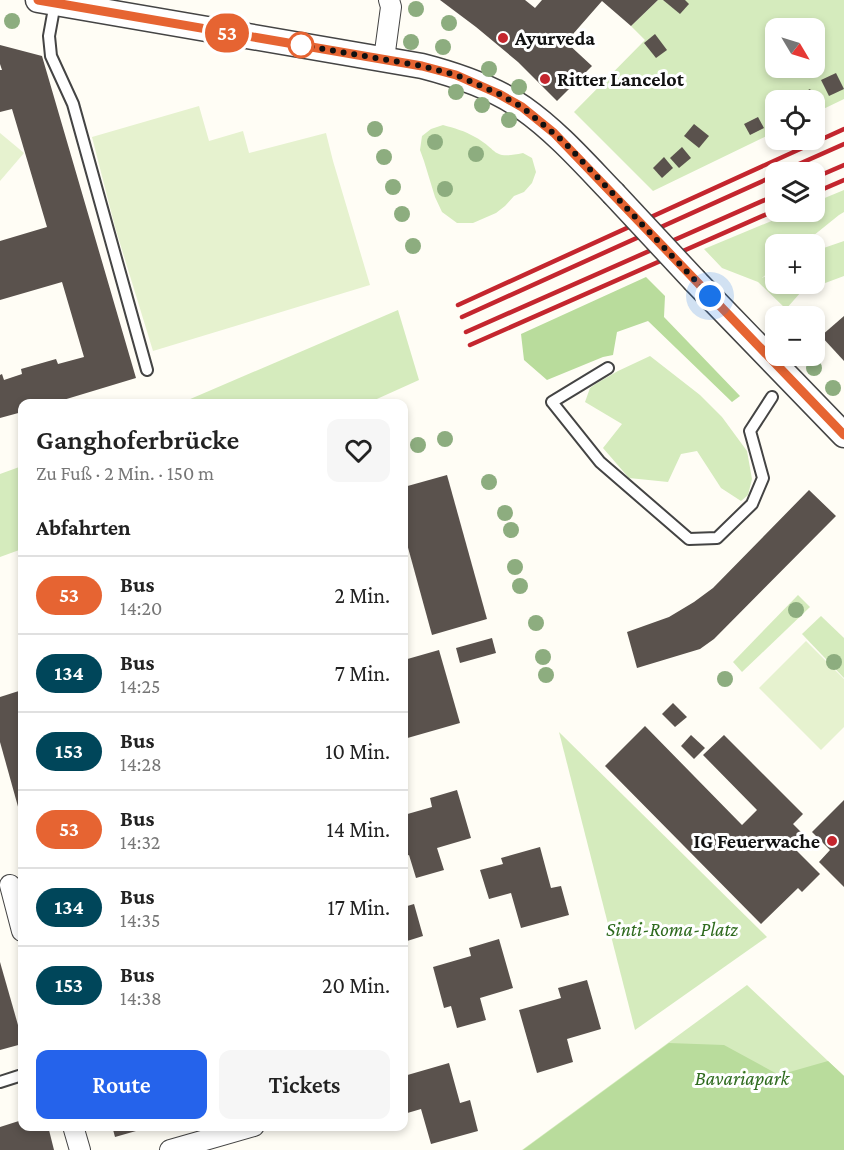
<!DOCTYPE html>
<html lang="de">
<head>
<meta charset="utf-8">
<style>
	:root { --surface:#fff; --page:#f6f6f6; --text:#222; --muted:#767676; --line:#e0e0e0; --accent:#2563eb }
	body { margin:0; font-family:"Crimson Pro",serif; background:var(--page); color:var(--text); height:100vh; display:flex; flex-direction:column; font-size:22px; white-space:nowrap }
	* { box-sizing:border-box; margin:0 }
	p { font-size:20px; color:var(--muted) }
	.icon { flex:none; width:33px; height:33px; fill:none; stroke:currentColor; stroke-width:2; stroke-linecap:round; stroke-linejoin:round }
	.map { position:relative; flex:1; overflow:hidden }
	.drawer { position:absolute; left:18px; top:399px; width:390px; height:732px; display:flex; flex-direction:column; background:var(--surface); border-radius:12px; box-shadow:0 3px 9px #0003 }
	.drawer>* { flex:none }
	.badge { padding:0 12px; border-radius:20px; font-size:21px; line-height:39px }
	.needle { width:39px; rotate:128deg }
	.buttons { position:absolute; left:765px; top:18px; display:grid; gap:12px }
	.buttons a { display:grid; place-items:center; width:60px; height:60px; border-radius:12px; background:var(--surface); box-shadow:0 3px 9px #0003; font-size:30px }
	.you { position:absolute; width:30px; height:30px; margin:-15px; border:4px solid #fff; border-radius:50%; background:#1a73e8; box-shadow:0 0 0 9px #1a73e833 }
	.map>.badge { position:absolute; translate:-50% -50%; box-shadow:0 0 0 3px #fff }
	h2 { padding:0 18px; font-size:22px; line-height:54px }
	.round { display:grid; place-items:center; flex:none; width:63px; height:63px; border-radius:12px; background:var(--page) }
	.head { display:flex; align-items:center; justify-content:space-between; height:102px; padding:0 18px }
	h1 { font-size:28px; font-weight:600; line-height:45px }
	.cta { display:flex; gap:12px; margin-top:auto; padding:12px 18px }
	.cta a { flex:1; height:69px; border-radius:12px; background:var(--accent); color:#fff; font-size:24px; font-weight:600; line-height:69px; text-align:center }
	.cta a+a { background:var(--page); color:var(--text) }
	ul { padding:0; list-style:none }
	li { display:flex; align-items:center; gap:18px; height:78px; padding:0 18px; border-top:2px solid var(--line) }
	li div { flex:1 }
	li b { display:block; font-size:22px }
	li em { font-style:normal }
	li .badge { min-width:66px; font-weight:700; text-align:center }
	.map>svg:first-child { display:block }
</style>
</head>
<body>
<div class="map">
<svg width="844" height="1150" viewBox="0 0 844 1150">
	<rect width="100%" height="100%" fill="#fffdf5"/>
	<g fill="#d5ebbd" fill-rule="evenodd">
		<path d="M658,0h186v99l-29,14 -1,-13h-38l-1,32 -122,59 -79,-79 71,-72 -14,-14zM776,28h38v40h-38z"/>
		<path d="M443,125c11,3 22,6 32,12 24,13 16,23 48,16l9,5 4,14 -4,11 -8,9 -10,4 -9,10 -9,7 -23,10h-16l-15,-11 -7,-15 -11,-36 -4,-11 2,-14 9,-7z"/>
		<path d="M844,190v22l-5,3 -36,29h-27l-1,23 -13,11 13,-7 1,13h38l1,-33 29,-10v35l-43,16 -15,17 -28,-27 -36,-14 -18,-19 89,-37h21l1,-10z"/>
		<path d="M398,310l21,70 -51,23h-187z"/>
		<path d="M650,356l50,39 22,22 25,34 5,28 -4,16 -7,6 -20,-13 -24,-37 -16,3 -13,28 -39,-4 -26,-30 19,-24 -37,-22 5,-14 7,-5 21,-12z"/>
		<path d="M22,466v83l-22,8v-83z"/>
		<path d="M798,595l12,12 -68,65 -9,-10z"/>
		<path d="M821,616l23,22v40l-42,-44z"/>
		<path d="M559,732l208,205 -132,93z"/>
		<path d="M747,985l97,91v74h-322z"/>
	</g>
	<g fill="#b9dc9c">
		<path d="M646,277l19,19 -1,21 76,79 -8,6 -84,-81 -31,11 -4,23 -10,2 -56,23 -23,-20 -3,-26z"/>
		<path d="M669,1043l55,2 55,30 49,-14 16,15v74h-321z"/>
	</g>
	<g fill="#e6f2cf">
		<path d="M199,106l10,35 34,-10 6,22 77,-20 7,28 37,124 -217,66 -38,-124 -23,-90z"/>
		<path d="M0,133l24,20 -24,28z"/>
		<path d="M806,641l38,38v48l-23,23 -62,-62z"/>
	</g>
	<g fill="#5a524d">
		<path d="M440,0h85l10,8 7,-8h116l-27,26 -29,-25 -36,41 26,24 -35,35 -39,-39 -42,-35z"/>
		<path d="M663,0h22l4,4 -9,10z"/>
		<path d="M655,34l12,16 -11,8 -12,-15z"/>
		<path d="M0,45l42,11 94,322 -86,26h-28v8l-22,6v-43l2,-1 2,6 18,-6 -1,-5 35,-10 2,5 26,-7 -22,-75 -62,18v-59l47,-14 -35,-118 -12,3v-42h2l-2,-6z"/>
		<path d="M836,73l8,16 -15,7 -8,-16z"/>
		<path d="M810,89l6,10 -2,1h-14l-3,-4z"/>
		<path d="M776,109v18l-3,1 -7,-14z"/>
		<path d="M758,117l6,11 -14,7 -6,-11z"/>
		<path d="M694,124l15,12 -10,12 -15,-12z"/>
		<path d="M682,147l9,11 -12,10 -9,-10z"/>
		<path d="M664,157l9,11 -11,10 -9,-10z"/>
		<path d="M844,316v45l-23,-25z"/>
		<path d="M447,475l40,144 -55,16 -28,-102v-46z"/>
		<path d="M809,490l27,26 -122,123 -14,10 -63,19 -10,-36 42,-15 25,-15 19,-14z"/>
		<path d="M492,638l4,15 -36,10 -4,-15z"/>
		<path d="M439,650l21,73 -56,16v-79z"/>
		<path d="M22,690v131l-22,-79v-45z"/>
		<path d="M673,703l14,14 -12,10 -13,-13z"/>
		<path d="M645,726l97,99 15,-15 -54,-55 21,-20 79,79 -10,10 11,11 -11,12 27,27 -18,18 -4,-4 -37,36 -156,-158z"/>
		<path d="M691,735l14,13 -11,11 -13,-13z"/>
		<path d="M457,790l14,48 -34,10 7,22 -28,8 -7,-23 -5,2v-42l28,-8 -2,-9z"/>
		<path d="M844,800v87l-25,-25 11,-12 -18,-18z"/>
		<path d="M540,847l11,41 10,-2 8,29 -48,13 -10,-35 -22,6 -9,-29 23,-6 -2,-6z"/>
		<path d="M414,904l9,32 -19,6v-35z"/>
		<path d="M499,939l14,49 -33,10 6,22 -29,8 -6,-22 -7,2 -11,-41 38,-11 -2,-8z"/>
		<path d="M0,962l22,77v5l-22,6z"/>
		<path d="M587,980l14,49 -34,10 6,23 -36,11 -18,-63 42,-12 -3,-10z"/>
		<path d="M449,1063l11,40 10,-3 8,31 -47,13 -10,-35 -17,5v-38z"/>
		<path d="M22,1120v6h26l6,24h-54v-23z"/>
		<path d="M112,1126h30l1,3 -28,8z"/>
	</g>
	<g fill="none" stroke-linecap="round" stroke-linejoin="round">
		<defs>
			<g id="service">
				<path d="M55,3l-6,33 2,20 22,48 74,266"/>
				<path d="M608,368l-56,34 48,60 89,77 28,-1 35,-34 11,-26 -13,-47 22,-34"/>
				<path d="M0,1082l22,-7"/>
			</g>
			<g id="minor">
				<path d="M384,59l7,-52 -2,-7"/>
				<path d="M10,885l12,46"/>
				<path d="M73,1126l7,24"/>
				<path d="M170,1150l84,-24"/>
			</g>
			<g id="tertiary">
				<path d="M38,0l384,66c35,9 71,21 101,42 34,24 61,55 90,85"/>
				<path d="M695,281l149,154"/>
			</g>
		</defs>
		<use href="#service" stroke="#444" stroke-width="14"/>
		<use href="#minor" stroke="#444" stroke-width="22"/>
		<use href="#tertiary" stroke="#444" stroke-width="27"/>
		<use href="#service" stroke="#fff" stroke-width="10"/>
		<use href="#minor" stroke="#fff" stroke-width="20"/>
		<use href="#tertiary" stroke="#fff" stroke-width="24"/>
		<g stroke="#c4262e" stroke-width="4.5">
			<path d="M781,172l63,-28"/>
			<path d="M814,178l30,-13"/>
			<path d="M814,193l30,-13"/>
			<path d="M458,305l386,-176"/>
			<path d="M462,317l314,-142"/>
			<path d="M466,332l310,-137"/>
			<path d="M470,345l306,-135"/>
		</g>
		<defs>
			<path id="tertiary-bridge" d="M613,193l82,88"/>
		</defs>
		<use href="#tertiary-bridge" stroke="#444" stroke-width="27" stroke-linecap="butt"/>
		<use href="#tertiary-bridge" stroke="#fff" stroke-width="24"/>
	</g>
	<g fill="#8dad7f">
		<circle cx="416" cy="9" r="8"/>
		<circle cx="12" cy="21" r="8"/>
		<circle cx="449" cy="23" r="8"/>
		<circle cx="411" cy="42" r="8"/>
		<circle cx="443" cy="47" r="8"/>
		<circle cx="489" cy="69" r="8"/>
		<circle cx="519" cy="87" r="8"/>
		<circle cx="456" cy="92" r="8"/>
		<circle cx="482" cy="105" r="8"/>
		<circle cx="509" cy="120" r="8"/>
		<circle cx="375" cy="129" r="8"/>
		<circle cx="435" cy="142" r="8"/>
		<circle cx="476" cy="154" r="8"/>
		<circle cx="384" cy="157" r="8"/>
		<circle cx="393" cy="187" r="8"/>
		<circle cx="445" cy="189" r="8"/>
		<circle cx="402" cy="214" r="8"/>
		<circle cx="413" cy="246" r="8"/>
		<circle cx="814" cy="368" r="8"/>
		<circle cx="833" cy="388" r="8"/>
		<circle cx="445" cy="439" r="8"/>
		<circle cx="418" cy="445" r="8"/>
		<circle cx="489" cy="482" r="8"/>
		<circle cx="505" cy="513" r="8"/>
		<circle cx="511" cy="530" r="8"/>
		<circle cx="515" cy="567" r="8"/>
		<circle cx="520" cy="586" r="8"/>
		<circle cx="796" cy="610" r="8"/>
		<circle cx="536" cy="623" r="8"/>
		<circle cx="543" cy="657" r="8"/>
		<circle cx="834" cy="662" r="8"/>
		<circle cx="546" cy="675" r="8"/>
		<circle cx="725" cy="679" r="8"/>
	</g>
	<g fill="none" stroke-linecap="round" stroke-linejoin="round">
		<defs>
			<path id="line" d="M38,0l384,66 34,9 43,19 23,13 32,26 290,302"/>
		</defs>
		<use href="#line" stroke="#fff" stroke-width="14"/>
		<use href="#line" stroke="#e66432" stroke-width="9"/>
		<path stroke="#111" stroke-width="6" stroke-dasharray="0 10.8" d="M301,45l121,21 34,9 43,19 23,13 42,35 146,154"/>
	</g>
	<g fill="#c4262e" stroke="#fff" stroke-width="2">
		<circle cx="503" cy="38" r="6"/>
		<circle cx="545" cy="79" r="6"/>
		<circle cx="832" cy="841" r="6"/>
	</g>
	<circle fill="#fff" stroke="#e66432" stroke-width="3" cx="301" cy="45" r="12"/>
	<g text-anchor="middle" dominant-baseline="central" stroke-width="6" stroke-linejoin="round" paint-order="stroke">
		<g font-size="20" font-weight="bold" fill="#111" stroke="#fff" text-anchor="start">
			<text x="515" y="38">Ayurveda</text>
			<text x="557" y="79">Ritter Lancelot</text>
			<text x="820" y="841" text-anchor="end">IG Feuerwache</text>
		</g>
		<g font-size="20" font-style="italic" fill="#2f6b1f" stroke="#fff">
			<text x="672" y="929">Sinti-Roma-Platz</text>
			<text x="742" y="1078">Bavariapark</text>
		</g>
	</g>
</svg>
<div class="buttons">
<a><svg class="needle" viewBox="-14 -14 28 28"><path d="M0-13l5 13h-10z" fill="#e53935"/><path d="M0 13l5-13h-10z" fill="#767676"/></svg></a>
<a><svg class="icon" aria-label="locate" viewBox="0 0 24 24"><circle cx="12" cy="12" r="6"/><path d="M12 2v4M12 18v4M2 12h4M18 12h4"/></svg></a>
<a><svg class="icon" aria-label="layers" viewBox="0 0 24 24"><path d="M12 4l9 5-9 5-9-5zM3 14l9 5 9-5"/></svg></a>
<a>+</a>
<a>−</a>
</div>
<div class="you" style="left:710px;top:296px"></div>
<b class="badge" style="left:227px;top:33px;background:#e66432;color:#fff">53</b>
<section class="drawer">
<div class="head"><div><h1>Ganghoferbrücke</h1><p>Zu Fuß · 2 Min. · 150 m</p></div><a class="round"><svg class="icon" aria-label="heart" viewBox="0 0 24 24"><path d="M12 20l-8-8c-3-5 5-10 8-4 3-6 11-1 8 4z"/></svg></a></div>
<h2>Abfahrten</h2>
<ul>
<li><span class="badge" style="background:#e66432;color:#fff">53</span><div><b>Bus</b><p>14:20</p></div><em>2 Min.</em></li>
<li><span class="badge" style="background:#00465a;color:#fff">134</span><div><b>Bus</b><p>14:25</p></div><em>7 Min.</em></li>
<li><span class="badge" style="background:#00465a;color:#fff">153</span><div><b>Bus</b><p>14:28</p></div><em>10 Min.</em></li>
<li><span class="badge" style="background:#e66432;color:#fff">53</span><div><b>Bus</b><p>14:32</p></div><em>14 Min.</em></li>
<li><span class="badge" style="background:#00465a;color:#fff">134</span><div><b>Bus</b><p>14:35</p></div><em>17 Min.</em></li>
<li><span class="badge" style="background:#00465a;color:#fff">153</span><div><b>Bus</b><p>14:38</p></div><em>20 Min.</em></li>
</ul>
<div class="cta"><a>Route</a><a>Tickets</a></div>
</section>
</div>
</body>
</html>
